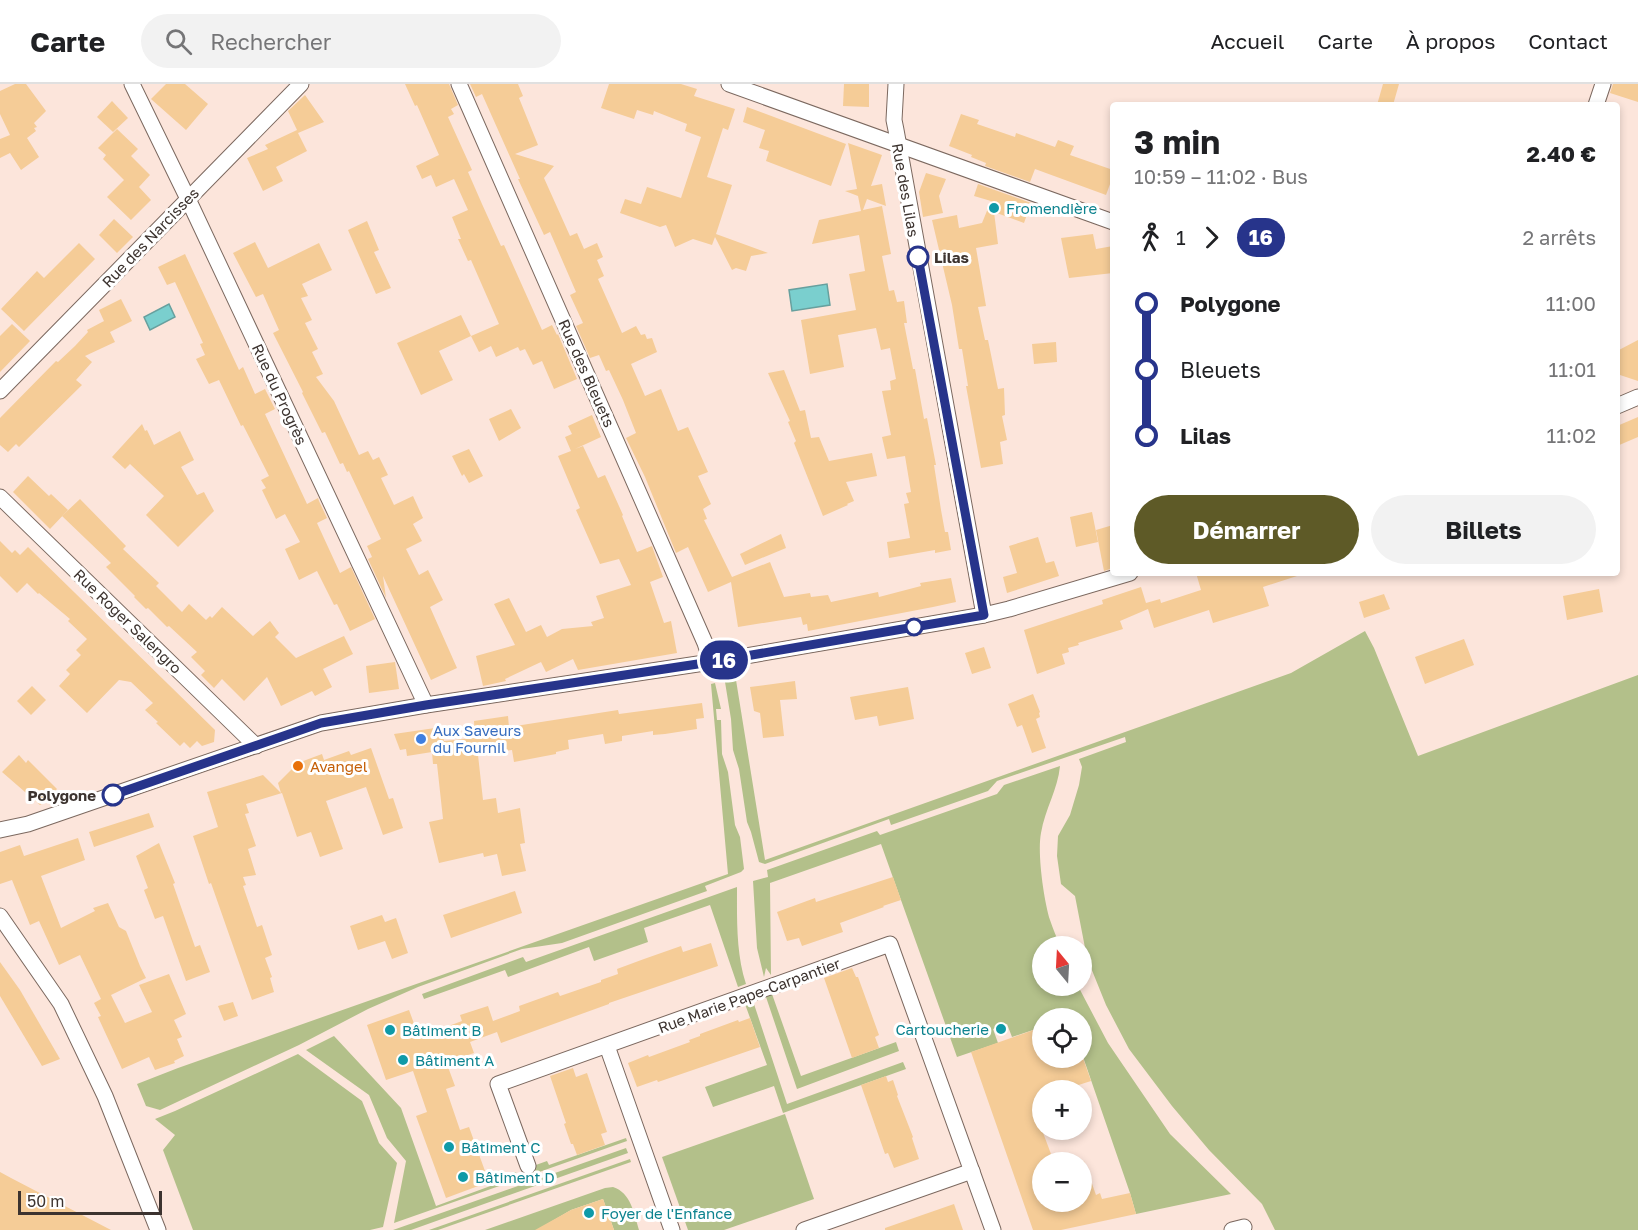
<!DOCTYPE html>
<html lang="fr">
<head>
<meta charset="utf-8">
<style>
	:root { --surface:#fff; --page:#f2f2f2; --text:#202124; --muted:#757577; --line:#e0e0e0; --accent:#5e5a27 }
	body { margin:0; font-family:"Golos Text",sans-serif; background:var(--page); color:var(--text); height:100vh; display:flex; flex-direction:column; font-size:22px; white-space:nowrap }
	* { box-sizing:border-box; margin:0 }
	p { font-size:20px; color:var(--muted) }
	.icon { flex:none; width:33px; height:33px; fill:none; stroke:currentColor; stroke-width:2; stroke-linecap:round; stroke-linejoin:round }
	.map { position:relative; flex:1; overflow:hidden }
	.sheet { position:absolute; left:1110px; top:18px; width:510px; height:474px; display:flex; flex-direction:column; background:var(--surface); border-radius:6px; box-shadow:0 3px 9px #0003 }
	.sheet>* { flex:none }
	.badge { padding:0 12px; border-radius:20px; font-size:21px; line-height:39px }
	.needle { width:39px; rotate:342deg }
	.tools { position:absolute; left:1032px; top:852px; display:grid; gap:12px }
	.tools a { display:grid; place-items:center; width:60px; height:60px; border-radius:50%; background:var(--surface); box-shadow:0 3px 9px #0003; font-size:30px }
	.scale { position:absolute; left:18px; bottom:15px; width:144px; box-sizing:border-box; padding-left:6px; border:3px solid #3c332f; border-top:0; font-size:16px; line-height:21px; white-space:nowrap; color:#3c332f; -webkit-text-stroke:4px #fff; paint-order:stroke }
	.map>.badge { position:absolute; translate:-50% -50%; box-shadow:0 0 0 3px #fff }
	.legs { display:flex; align-items:center; gap:9px; height:66px; padding:0 24px; font-size:20px }
	.legs p { margin-inline-start:auto }
	.head { display:flex; align-items:center; justify-content:space-between; height:102px; padding:0 24px }
	h1 { font-size:33px; font-weight:700; line-height:45px }
	.cta { display:flex; gap:12px; margin-top:auto; padding:12px 24px }
	.cta a { flex:1; height:69px; border-radius:36px; background:var(--accent); color:#fff; font-size:24px; font-weight:700; line-height:69px; text-align:center }
	.cta a+a { background:var(--page); color:var(--text) }
	ul { padding:0 24px; list-style:none }
	li { display:flex; align-items:center; gap:21px; height:66px; font-size:22px }
	li i { display:grid; place-items:center; width:9px; height:100%; margin:0 8px; background:currentColor }
	li i::after { content:''; width:15px; height:15px; margin:-8px; border:4px solid; border-radius:50%; background:var(--surface) }
	li p { margin-inline-start:auto }
	li:first-child i { background:linear-gradient(#0000 50%,currentColor 0) }
	li:last-child i { background:linear-gradient(currentColor 50%,#0000 0) }
	header { display:flex; align-items:center; gap:36px; box-sizing:border-box; height:84px; padding:0 30px; background:var(--surface); border-bottom:2px solid var(--line) }
	header strong { font-size:28px }
	nav { display:flex; gap:33px; margin-inline-start:auto; font-size:21px }
	.search { width:420px; height:54px; background:var(--page); display:flex; align-items:center; gap:15px; box-sizing:border-box; padding:0 21px; border-radius:33px; color:var(--muted); font-size:22px }
	.map>svg:first-child { display:block }
</style>
</head>
<body>
<header>
<strong>Carte</strong>
<div class="search"><svg class="icon" aria-label="search" viewBox="0 0 24 24"><circle cx="10" cy="10" r="6"/><path d="M15 15l6 6"/></svg>Rechercher</div>
<nav><a>Accueil</a><a>Carte</a><a>À propos</a><a>Contact</a></nav>
</header>
<div class="map">
<svg width="1638" height="1146" viewBox="0 0 1638 1146">
	<rect width="100%" height="100%" fill="#fce5db"/>
	<g fill="#b3c08a">
		<path d="M1365,547l9,17 44,108 220,-81v555h-363l-13,-26 -53,-54 -37,-44 -43,-57 -23,-44 -19,-47 -12,-62 -14,-12 -4,-28 1,-20 12,-21 9,-30 3,-18 -3,-8 47,-17 -1,-5 -128,44 -9,10 -97,34 -2,-6 -124,45 -6,-2 -8,-30 -4,-10 -8,-53 -6,-19 -2,-31 -6,-37 11,-2 29,180 526,-187z"/>
		<path d="M715,599l6,26h-5l1,11h4l1,34 6,18 7,53 5,12 4,32 -3,3 -36,14 2,5 -145,52 -40,6 -104,38 -50,22 -69,36 -139,65 -14,-4 -9,-22 41,-16 550,-194 -17,-190z"/>
		<path d="M1060,682c-2,23 -15,43 -19,67 -4,20 3,68 9,87 3,9 7,18 10,26h-18v40h36l30,57 62,91 61,60 -95,20 -6,-21 -48,-139v-36h-40v9l-30,10 -5,-13 -14,5 5,14 -41,14 -76,-213 -111,39 1,92 -5,-7 -2,9 -7,-29 -4,-67 15,-4 -1,-7 110,-39 3,4 117,-41 7,-9z"/>
		<path d="M737,803c0,32 -1,66 9,97l-8,3 -28,-82 -66,23 4,14 -54,19 -5,-14 -81,30 -3,-7 -81,29 -2,-5 101,-37 3,5z"/>
		<path d="M772,910l29,82 95,-34 3,9 -102,38 -31,-92z"/>
		<path d="M753,917l34,103 116,-42 3,7 -123,44 -9,-27 -61,21 -8,-20 62,-22 -22,-61z"/>
		<path d="M334,952l67,72 35,98 68,-25 -2,-4 14,-5 1,4 17,-6 -1,-4 14,-5 2,4 77,-27 1,3 -233,82 12,-62 -19,-23 -18,-43 -63,-45z"/>
		<path d="M298,970l64,47 17,42 18,20 -14,64 -13,3h-177l-30,-80 12,-15 -20,-16 20,-8z"/>
		<path d="M785,1030l29,85 -90,31h-36l-26,-73z"/>
		<path d="M626,1064l2,5 -217,77h-18z"/>
		<path d="M630,1075l1,3 -193,68h-9z"/>
		<path d="M613,1103c18,6 21,26 26,43h-25l-11,-31 -32,11 -34,20h-52l120,-42z"/>
	</g>
	<g fill="#7acfce" stroke="#67a09e" stroke-width="1.5">
		<path d="M827,200l3,21 -38,6 -3,-21z"/>
		<path d="M169,220l6,13 -25,13 -6,-13z"/>
	</g>
	<g fill="#f5cc97">
		<path d="M15,0h11l20,27 -12,12 3,4 -3,1 2,3 -9,7 12,19 -18,13 -11,-17 -10,5v-19l10,-4 -10,-21v-23z"/>
		<path d="M166,0h19l23,20 -22,26 -35,-31z"/>
		<path d="M405,0h44l9,21 -7,4 3,5 -6,3 24,53 -4,2 14,32 19,42 3,-1 38,85 10,-5 5,10 1,-1 19,45 -23,10 -12,-28 -9,4 -8,-16 -5,2 -2,-4 -22,10 -5,-11 -12,6 -8,-16 28,-12 -28,-64 -3,1 -10,-22h3l-9,-22 16,-7 -14,-31 -18,8 -5,-12 -9,4 -6,-13 23,-11 -22,-50 -2,1z"/>
		<path d="M470,0h48l5,12 -4,2 19,47 -23,9 39,12 -10,12 26,58 7,-3 7,16 13,-6 6,14 -6,3 7,16 -6,3 24,54 14,-7 5,9 4,-1 2,5 5,-1 5,14 -26,12 14,32 16,-7 17,42 10,-4 20,45 -10,4 13,28 -8,5 4,10 -3,1 28,57 38,-15 14,35 26,-4 1,4 17,-2 3,7 47,-10 1,5 42,-11 -1,-3 31,-5 5,24 -23,5 -125,24 -1,-7 -4,1 -2,-8 -63,10 -7,-45 -23,10 -20,-45 -12,6 -31,-76 -19,-39 10,-5 -13,-33 -14,-30 -3,1 -7,-16 -9,3 -14,-32 7,-3 -13,-28 6,-3 -26,-60 -6,3 -26,-56h2l-38,-85 -6,3z"/>
		<path d="M609,0h72l16,5 -3,7 41,13 -7,21 -5,-2 -16,49 25,8 -16,49 52,19 -17,3 -5,15 -10,-3 -4,2 -17,-33 -3,8 -19,-6 -18,8 -9,-22 -6,2 -40,-14 5,-14 16,5 6,-17 34,11 20,-61 -16,-6 2,-7 -33,-13 -1,4 -16,-5 -3,9 -33,-11z"/>
		<path d="M844,0h25v23l-26,-1z"/>
		<path d="M1383,0h16l-6,21h-16z"/>
		<path d="M1613,0h25v18l-28,-9z"/>
		<path d="M305,11l19,27 -26,11 9,18 -31,16 7,14 -20,10 -16,-33 21,-9 -3,-4 32,-15 -9,-19z"/>
		<path d="M112,17l16,17 -15,14 -16,-15z"/>
		<path d="M747,23l99,37 -15,42 -65,-25 3,-10 -10,-3 6,-18 -22,-8z"/>
		<path d="M961,30l18,6 -2,4 38,13 1,-4 39,14 3,-7 16,6 -4,9 43,15v6l-7,19 -71,-26 -5,13 -45,-16 1,-3 -15,-6 1,-2 -23,-9z"/>
		<path d="M117,45l21,20 -7,7 19,19 -11,12 12,13 -20,20 -24,-23 17,-17 -21,-21 3,-4 -8,-7z"/>
		<path d="M848,59l34,12 -11,31 11,-2 4,22 -19,-7 -4,11 19,-4 9,48 -9,2 7,35 5,-1 3,12 7,-1 3,22h-3l9,46h2l9,50 3,-1 9,47h-2l7,45 4,22h3l3,18 -16,3v-3l-46,8 -2,-16 23,-4 -6,-34 5,-1 -3,-10 5,-1 -6,-36 -18,3 -5,-22 9,-2 -9,-44 9,-1 -1,-9 6,-2 -6,-31 -9,2 -5,-22 -38,7 6,32 -34,7 -9,-54 55,-10 -7,-36 16,-3 -6,-36 -47,9 7,-24 42,-9 -3,-15 -13,-5 12,-2z"/>
		<path d="M926,89l20,6 -7,17 4,17 -20,4 -4,-25z"/>
		<path d="M978,100l53,19 -7,20 -30,-11 4,32 -22,4 10,58 -8,1 7,33h3l10,49 6,-1 1,27 -3,1 5,24 -7,2 3,22 -22,4 -15,-82h2l-6,-37h-3l-7,-44 -20,-85 25,-5 2,13 23,-5 9,-22 -17,-5z"/>
		<path d="M114,135l19,18 -16,16 -18,-18z"/>
		<path d="M367,137l12,29 -5,2 17,36 -15,6 -28,-64z"/>
		<path d="M1093,150l3,15 17,-3v27l-44,5 -8,-40z"/>
		<path d="M255,158l13,26 51,-25 13,27 -30,14 6,12 -7,2 11,22 -7,3 13,26 -6,3 11,22 -7,3 18,24 25,54 9,-4 5,9 6,-3 9,18 -7,3 13,27 19,-9 10,22 -10,6 9,17 -16,8 13,26 9,-5 15,30 -13,7 27,61 -26,12 -48,-104 3,22 -18,-39 4,-2 -5,-11 14,-7 -32,-68 -2,1 -4,-9 -3,1 -15,-32 -3,1 -20,-40 1,-1 -30,-59 6,-3 -16,-36 -7,3 -23,-44z"/>
		<path d="M79,159l16,16 -71,72 -23,-22 36,-38 7,7z"/>
		<path d="M185,170l54,116 4,-3 12,27 10,-5 10,20 -10,5 42,90 11,-6 1,3 8,17 -10,5 23,50 11,-6 24,52 -25,12 -13,-27 -3,1 -17,-34 -18,9 -14,-31 15,-7 -15,-28 -9,5 -14,-29 4,-2 -5,-8 8,-4 -26,-51 -2,1 -22,-46 -10,4 -13,-25 9,-4 -5,-11 3,-1 -28,-61 -8,3 -9,-18z"/>
		<path d="M121,215l11,22 -22,11 5,10 -30,14 7,6 -16,18 6,5 -63,62 -3,-3 -8,8 -8,-7v-27l56,-57 2,1 17,-16 13,-14 -1,-2 17,-9 4,9 -9,-20z"/>
		<path d="M461,231l10,21 -32,15 14,29 -32,15 -24,-52z"/>
		<path d="M12,240l18,17 -30,31v-36z"/>
		<path d="M1638,256v41l-21,-7v-23z"/>
		<path d="M1056,258l1,20 -23,2 -2,-20z"/>
		<path d="M784,286l16,41 5,-1 6,28 8,-1 10,24 43,-8 5,23 -31,6 8,19 -7,3 1,1 -25,11 -29,-73 2,-2 -8,-19 2,-1 -22,-48z"/>
		<path d="M511,325l10,19 -22,13 -10,-22z"/>
		<path d="M592,331l9,22 -26,12 8,-3 15,32 7,-3 18,40 -1,1 15,36 15,-6 11,31 -13,5 14,41 7,-2 6,32 -99,17 -5,-11 -27,13 -5,-10 -36,17 1,2 -23,5 -7,-30 39,-11 -21,-41 15,-6 17,34 15,-7 6,12 15,-8 31,-3 -2,-4 13,-4 -8,-22 35,-11 -12,-26 -19,5 -24,-54 4,-2 -22,-52 13,-5 -6,-14 7,-3 -4,-8z"/>
		<path d="M1638,333v20l-21,9v-20z"/>
		<path d="M142,340l3,7 2,-1 7,15 26,-14 14,29 -13,7 16,28 7,-3 10,19 -36,36 -32,-32 18,-19 -34,-32 -5,5 -13,-12z"/>
		<path d="M469,365l14,27 -14,7 -5,-9 -2,2 -10,-20z"/>
		<path d="M28,392l21,20 2,-2 17,16 -18,19 -37,-37z"/>
		<path d="M80,415l46,47 -3,3 36,34 -3,3 26,26 7,-8 17,16 4,-4 2,2 10,-11 31,29 17,-15 9,12 -4,4 21,21 48,-22 9,18 -30,15 9,18 -17,9 -3,-5 -31,15 -14,-29 -23,24 -22,-22 -8,9 -13,-13 4,-4 -14,-14 6,-5 -28,-26 -2,1 -19,-19 -2,1 -12,-12 1,-1 -29,-29 5,-4 -49,-47z"/>
		<path d="M1092,428l6,30 -22,5 -6,-30z"/>
		<path d="M1113,441v43l-9,3 -8,-41z"/>
		<path d="M781,450l5,14 -41,17 -5,-11z"/>
		<path d="M1038,453l8,26 8,-2 5,15 -52,17 -4,-16 14,-4 -8,-27z"/>
		<path d="M0,457l12,12 3,-3 5,5 8,-8 187,183 -1,12 -12,4 -5,-5 -7,7 -6,-6 -4,4 -24,-23 2,-1 -13,-12 8,-7 -22,-21 -12,-2 -32,33 -28,-27 11,-12 -4,-4 15,-15 -5,-5 11,-11 -19,-18 2,-2 -31,-26 -1,1 -11,-11 -10,10 -17,-17z"/>
		<path d="M1196,489h100l1,3 -34,11 6,19 -56,17 -4,-13 -55,18 -6,-19 -28,12 3,8 -45,14 1,2 -11,3 1,4 -7,2 3,10 -28,10 -13,-44 79,-26 -1,-4 39,-13 5,16 14,-4 1,4 40,-13z"/>
		<path d="M1599,505l4,23 -36,8 -4,-24z"/>
		<path d="M1384,510l6,15 -26,9 -5,-16z"/>
		<path d="M1464,555l10,26 -49,19 -10,-27z"/>
		<path d="M984,563l7,21 -19,6 -7,-21z"/>
		<path d="M395,578l4,27 -30,4 -3,-27z"/>
		<path d="M795,597l2,18 -17,1 4,36 -21,2 -3,-25 -6,-2 -4,-24z"/>
		<path d="M32,602l14,14 -15,15 -14,-14z"/>
		<path d="M908,603l6,32 -35,7 -2,-10 -22,4 -5,-23z"/>
		<path d="M1033,610l7,18 -1,1 1,4 -4,2 10,29 -14,5 -10,-28 -5,2 -9,-23z"/>
		<path d="M702,619l2,15 -8,1 1,10 -32,5 -12,1v-4l-31,5v5l-17,3 -2,-10 -35,6 1,9 -13,3v2l-42,8 -2,-12 -34,5 5,45 13,-2 2,15 22,-5 5,35 -5,1 6,27 -24,5 -5,-22 -13,3 -1,-4 -44,10 -10,-41 14,-3 -6,-55h-4l-1,-12 -25,4 -1,-7 -6,1 -6,-16 48,-7 2,14 31,-3 -1,-17 34,-5 1,11 109,-17 1,4z"/>
		<path d="M371,664l18,51 4,-1 10,30 -20,7 -17,-48 -40,14 17,48 -23,8 -9,-25 -14,5 -15,-44 -36,11 3,9 -4,1 11,32 -8,3 8,26 -13,2 3,8 -3,1 14,41 5,-2 10,30 -7,3 7,19 -2,1 4,14 -22,8 -41,-117 -2,1 -16,-48 25,-9 -11,-35 56,-17 18,18 -3,-10 20,-20 24,-9 2,6 25,-9 2,4z"/>
		<path d="M19,671l7,8 2,-3 29,29 -11,12 -6,4 -38,-33z"/>
		<path d="M149,729l5,14 -60,20 -5,-15z"/>
		<path d="M78,754l7,22 -44,16 20,52 34,-17 -2,-3 15,-5 11,24 7,4 14,35 6,12 -35,17 14,28 27,-11 -13,-27 30,-11 17,40 -12,6 8,17 -5,2 7,17 -10,5 1,2 -20,7 -6,-13 -27,12 -24,-52 3,-1 -7,-13 7,-4 -21,-44 -21,10 -20,-44 -9,4 -18,-45 -12,4v-32l20,-7 4,11z"/>
		<path d="M159,759l16,40 -2,1 22,63 5,-2 10,27 -24,9 -23,-65 -8,3 -11,-29 4,-2 -12,-32z"/>
		<path d="M893,793l8,23 -18,6 1,1 -44,16 3,9 -41,14 -3,-8 -12,3 -10,-29 38,-14 1,4z"/>
		<path d="M515,807l7,22 -71,25 -8,-23z"/>
		<path d="M382,831l3,7 11,-4 12,35 -16,6 -7,-18 -27,9 -8,-24z"/>
		<path d="M711,859l7,23 -109,37v1l-108,39 -4,-11 -27,10 4,11 -18,6 1,5 -9,3 7,19 -9,3 14,41 9,-3 20,55 -43,16 -30,-82 11,-4 -14,-41 -27,9 -19,-55 42,-15 10,27 43,-16 -2,-6 28,-9 5,15 27,-10 -1,-5 39,-14 2,4 41,-14v-2l17,-6 -1,-5 27,-10 37,-13 2,6z"/>
		<path d="M0,878l20,28 40,69 -18,7 -42,-70z"/>
		<path d="M852,884l4,9h2l21,58 -4,2 4,11 -27,10 -28,-80z"/>
		<path d="M233,918l5,14 -14,5 -6,-15z"/>
		<path d="M750,934l10,29 -102,35 -1,-2 -20,7 -9,-24 20,-8 1,2 41,-15 -1,-2 11,-4v-2l38,-14 1,2z"/>
		<path d="M1042,943v31h41l8,23 -28,9h-21v40l12,32h-12v40h40v-41h2l12,34 4,-2 2,6 28,-6 6,21 -75,16h-28l-62,-178z"/>
		<path d="M573,984l3,9 11,-4 20,59 -6,2 4,11 -28,10 -4,-11h-2l-7,-20 2,-1 -16,-47z"/>
		<path d="M886,992l2,6 5,-2 5,15 -1,1 16,41 -1,1 7,21 -25,9 -6,-15 -3,1 -24,-69z"/>
		<path d="M0,1088l11,6 100,52h-111z"/>
		<path d="M603,1115l11,31h-79l36,-20z"/>
		<path d="M954,1120l9,26h-78v-2z"/>
	</g>
	<g fill="none" stroke-linecap="round" stroke-linejoin="round">
		<defs>
			<g id="minor">
				<path d="M132,0l56,115 238,506"/>
				<path d="M459,0l246,559 6,19"/>
				<path d="M729,0l384,138"/>
				<path d="M896,0l-2,36 2,10 88,485"/>
				<path d="M1596,21l7,-21"/>
				<path d="M0,307l301,-307"/>
				<path d="M1617,322l21,-9"/>
				<path d="M0,413l256,249"/>
				<path d="M0,746l28,-6 293,-101 105,-18 285,-43 273,-47 25,-6 121,-36"/>
				<path d="M0,832l61,88 44,92 53,134"/>
				<path d="M607,962l65,184"/>
				<path d="M528,1082l-30,-82 392,-140 103,286"/>
				<path d="M804,1146l168,-59"/>
				<path d="M1232,1146l12,-3"/>
			</g>
		</defs>
		<use href="#minor" stroke="#7b685f" stroke-width="17"/>
		<use href="#minor" stroke="#fff" stroke-width="15"/>
	</g>
	<g fill="none" stroke-linecap="round" stroke-linejoin="round">
		<defs>
			<path id="line-1" d="M113,711l208,-72 105,-18 285,-43 273,-47 -66,-358"/>
		</defs>
		<use href="#line-1" stroke="#fff" stroke-width="14"/>
		<use href="#line-1" stroke="#27348b" stroke-width="9"/>
	</g>
	<g fill="#0f9aa8" stroke="#fff" stroke-width="2">
		<circle cx="994" cy="124" r="6"/>
		<circle cx="1001" cy="945" r="6"/>
		<circle cx="390" cy="946" r="6"/>
		<circle cx="403" cy="976" r="6"/>
		<circle cx="449" cy="1063" r="6"/>
		<circle cx="463" cy="1093" r="6"/>
		<circle cx="589" cy="1129" r="6"/>
	</g>
	<g fill="#fff" stroke="#27348b" stroke-width="3">
		<circle cx="918" cy="173" r="10"/>
		<circle cx="914" cy="543" r="8"/>
		<circle cx="113" cy="711" r="10"/>
	</g>
	<circle fill="#3f7fe0" stroke="#fff" stroke-width="2" cx="421" cy="655" r="6"/>
	<circle fill="#e8710a" stroke="#fff" stroke-width="2" cx="298" cy="682" r="6"/>
	<g text-anchor="middle" dominant-baseline="central" stroke-width="6" stroke-linejoin="round" paint-order="stroke">
		<g font-size="15" fill="#3c332f" stroke="#fff">
			<text transform="translate(906 106) rotate(80)">Rue des Lilas</text>
			<text transform="translate(150 153) rotate(-46)">Rue des Narcisses</text>
			<text transform="translate(587 289) rotate(66)">Rue des Bleuets</text>
			<text transform="translate(280 310) rotate(65)">Rue du Progrès</text>
			<text transform="translate(128 537) rotate(44)">Rue Roger Salengro</text>
			<text transform="translate(749 911) rotate(-20)">Rue Marie Pape-Carpantier</text>
		</g>
		<g font-size="15" fill="#0d838f" stroke="#fff" text-anchor="start">
			<text x="1006" y="124">Fromendière</text>
			<text x="989" y="945" text-anchor="end">Cartoucherie</text>
			<text x="402" y="946">Bâtiment B</text>
			<text x="415" y="976">Bâtiment A</text>
			<text x="461" y="1063">Bâtiment C</text>
			<text x="475" y="1093">Bâtiment D</text>
			<text x="601" y="1129">Foyer de l'Enfance</text>
		</g>
		<g font-size="15" font-weight="bold" fill="#3c332f" stroke="#fff" text-anchor="start">
			<text x="934" y="173">Lilas</text>
			<text x="96" y="711" text-anchor="end">Polygone</text>
		</g>
		<g font-size="15" fill="#366cbe" stroke="#fff" text-anchor="start">
			<text x="433" y="646">Aux Saveurs<tspan x="433" dy="17">du Fournil</tspan></text>
		</g>
		<g font-size="15" fill="#c56008" stroke="#fff" text-anchor="start">
			<text x="310" y="682">Avangel</text>
		</g>
	</g>
</svg>
<div class="tools">
<a><svg class="needle" viewBox="-14 -14 28 28"><path d="M0-13l5 13h-10z" fill="#e53935"/><path d="M0 13l5-13h-10z" fill="#757577"/></svg></a>
<a><svg class="icon" aria-label="locate" viewBox="0 0 24 24"><circle cx="12" cy="12" r="6"/><path d="M12 2v4M12 18v4M2 12h4M18 12h4"/></svg></a>
<a>+</a>
<a>−</a>
</div>
<div class="scale">50 m</div>
<b class="badge" style="left:724px;top:576px;background:#27348b;color:#fff">16</b>
<section class="sheet">
<div class="head"><div><h1>3 min</h1><p>10:59 – 11:02 · Bus</p></div><b>2.40 €</b></div>
<div class="legs"><svg class="icon" aria-label="walk" viewBox="0 0 24 24"><circle cx="13" cy="4" r="2"/><path d="M13 8l-2 6 4 7M11 14l-3 7M7 12l3-4h3l4 4"/></svg>1<svg class="icon" aria-label="forward" viewBox="0 0 24 24"><path d="M9 5l7 7-7 7"/></svg><b class="badge" style="background:#27348b;color:#fff">16</b><p>2 arrêts</p></div>
<ul>
<li><i style="color:#27348b"></i><b>Polygone</b><p>11:00</p></li>
<li><i style="color:#27348b"></i><span>Bleuets</span><p>11:01</p></li>
<li><i style="color:#27348b"></i><b>Lilas</b><p>11:02</p></li>
</ul>
<div class="cta"><a>Démarrer</a><a>Billets</a></div>
</section>
</div>
</body>
</html>
